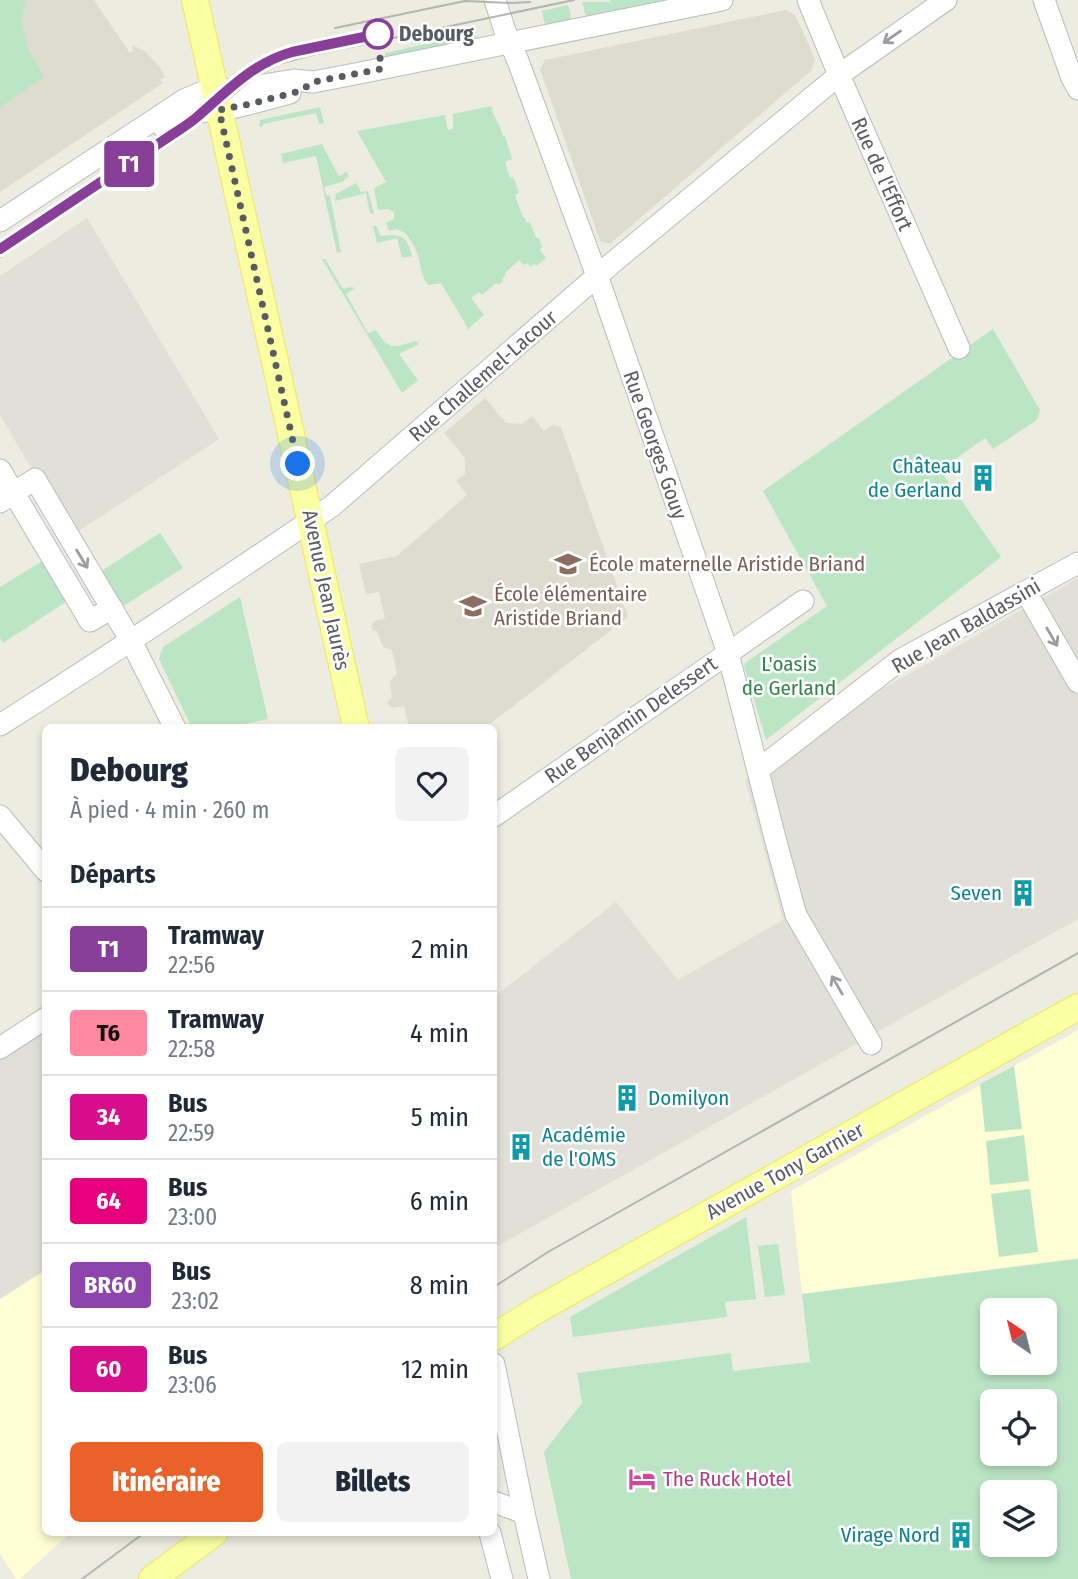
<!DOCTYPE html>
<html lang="fr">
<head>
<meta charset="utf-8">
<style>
	:root { --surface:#fff; --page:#f2f2f3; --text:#1f2937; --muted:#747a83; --line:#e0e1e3; --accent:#ea6129 }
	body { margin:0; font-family:"Fira Sans Condensed",sans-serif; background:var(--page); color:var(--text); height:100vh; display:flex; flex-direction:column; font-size:26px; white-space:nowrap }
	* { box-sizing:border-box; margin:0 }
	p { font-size:23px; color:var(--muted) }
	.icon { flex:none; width:38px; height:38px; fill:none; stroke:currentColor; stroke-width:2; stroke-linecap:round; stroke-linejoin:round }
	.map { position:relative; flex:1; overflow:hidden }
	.panel { position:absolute; left:42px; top:724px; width:455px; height:812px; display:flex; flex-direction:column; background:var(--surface); border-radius:10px; box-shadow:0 4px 10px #0003 }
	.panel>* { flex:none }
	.badge { padding:0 14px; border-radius:5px; font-size:24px; line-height:46px }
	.needle { width:46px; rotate:325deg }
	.tools { position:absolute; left:980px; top:1298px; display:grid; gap:14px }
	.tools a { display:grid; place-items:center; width:77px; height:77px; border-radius:10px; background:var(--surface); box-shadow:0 4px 10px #0003; font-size:35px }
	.you { position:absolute; width:35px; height:35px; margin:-18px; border:5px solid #fff; border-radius:50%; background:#1a73e8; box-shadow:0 0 0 10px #1a73e833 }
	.map>.badge { position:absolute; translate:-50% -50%; box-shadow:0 0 0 4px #fff }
	h2 { padding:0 28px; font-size:26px; line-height:63px }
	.round { display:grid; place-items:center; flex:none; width:74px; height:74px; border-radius:10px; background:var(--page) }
	.summary { display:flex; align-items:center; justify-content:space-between; height:119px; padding:0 28px }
	h1 { font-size:33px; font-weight:800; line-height:52px }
	.primary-button { display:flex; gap:14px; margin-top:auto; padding:14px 28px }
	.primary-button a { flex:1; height:80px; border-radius:10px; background:var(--accent); color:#fff; font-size:28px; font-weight:800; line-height:80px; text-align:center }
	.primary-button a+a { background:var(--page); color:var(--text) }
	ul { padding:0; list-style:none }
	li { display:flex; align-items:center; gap:21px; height:84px; padding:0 28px; border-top:2px solid var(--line) }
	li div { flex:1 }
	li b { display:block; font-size:26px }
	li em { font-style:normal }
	li .badge { min-width:77px; font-weight:700; text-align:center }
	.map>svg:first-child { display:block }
</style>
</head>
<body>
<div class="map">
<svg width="1078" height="1579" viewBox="0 0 1078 1579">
	<rect width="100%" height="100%" fill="#ecece0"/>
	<g fill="#fefdd4">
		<path d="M1078,1030v228l-276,36 -11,-103z"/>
		<path d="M45,1270l1,263h24l-50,46h-4l-16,-25v-255z"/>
	</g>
	<g fill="#e0dfd8">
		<path d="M87,218l132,221 -148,97 -71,-121v-139z"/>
		<path d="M1078,578v341l-580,327 -4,-20v-229l122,-95 62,78 105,-60 -38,-141 24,-7 115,-84z"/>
		<path d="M45,1028v242l-45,29v-242z"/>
	</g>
	<g fill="#dcdccf">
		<path d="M0,0h94l36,53 3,-2 -1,-6 13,6 14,15 6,11 -5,3 3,3 -163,109z"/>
		<path d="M786,10l9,5 20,44 -3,11 -202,174 -10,-3 -60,-172 5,-9z"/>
		<path d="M485,398l21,25 16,1 10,-8 12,15 8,-6 9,2 67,190 -143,111h-76l-5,-22 -12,2 -4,-4 1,-4 3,-2 -2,-17 7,-7 -5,-24 -9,-3 -6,-16 -4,-1 -2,-3 3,-6 11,-3 -6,-26 -13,2 -7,-30 38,-8 70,-61 -11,-14 9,-7v-16l-21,-25z"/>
	</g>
	<g fill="#bce5c5" fill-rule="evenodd">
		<path d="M0,0h26l-5,21 6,26 17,30 -44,30z"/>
		<path d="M610,0h58l-82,17 -4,-15h28z"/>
		<path d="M568,5l4,16 -27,5 -3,-15z"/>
		<path d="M475,33l1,5 -91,19v-4z"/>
		<path d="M491,106l2,2 -1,2 5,12h1l5,14h2l7,23 -7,3 5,16 3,-1 6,16 -4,2 8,22 2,1 2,5 3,-1 6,16h3l3,9 -2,3 6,8 -10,8 -2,-2 -3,3 -4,-4 -3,2 -5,-5 -14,13 1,2 -4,4 1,2 -5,4 -2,-2 -14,12 -3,-3 -8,6 13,17 -14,12 -1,3 -28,-47 -13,2c-8,-10 -7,-21 -11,-32 -3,-8 -7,-14 -12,-20l-9,-4 -7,2 -3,-8 8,-4v-7l-6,-3 -10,1 -4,-22 12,-6 -29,-51 88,-16 3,15 5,-1v-15z"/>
		<path d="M320,107l4,16 -5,1 -3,-11 -53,11v2l-4,1 1,-7z"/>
		<path d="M322,144l16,31 2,1 6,-4 3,4 -7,6 -18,5 2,8 4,1 11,56 -4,1 -21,-97 -33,7 -2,-9z"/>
		<path d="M356,183l5,9 7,-1 6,22 -4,1 -4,-21 -31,8 1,-7z"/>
		<path d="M373,226h4l3,10c20,-2 27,-2 32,20l-10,2 -5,-20 -20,5z"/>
		<path d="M322,259h3l18,30 10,-2 1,2 -8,5 22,39 8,-3c14,22 17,17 40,11l3,3 -20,10 19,26 -16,13z"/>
		<path d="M993,329l47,81 -3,10 -44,29 -8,-11 -45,32 61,87 -235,183 -22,-74 1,-3 82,-57 -64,-115z"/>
		<path d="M160,533l23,35 -61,39 -22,-35z"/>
		<path d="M49,557l23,41 -69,45 -3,-5v-51z"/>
		<path d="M240,597l28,122 -41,9h-35l-33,-69 4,-12z"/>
		<path d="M1014,1066l8,63 -37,3 -5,-48z"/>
		<path d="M1024,1135l5,46 -39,4 -4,-44z"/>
		<path d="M1030,1189l8,63 -39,5 -8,-63z"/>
		<path d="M746,1217l10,82 -31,3 2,15 -154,20 -3,-20z"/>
		<path d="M778,1244l7,51 -20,2 -7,-51z"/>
		<path d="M1078,1259v320h-507l-27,-127 38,-49 -5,-30 154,-20 2,18 77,-9 -8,-68zM992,1311h53v52h-53zM992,1402h53v52h-53zM992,1493h53v52h-53z"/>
	</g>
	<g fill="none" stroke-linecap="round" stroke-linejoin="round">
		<defs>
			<g id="minor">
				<path d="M495,0l10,31 13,30 86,234 124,358 47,185 21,77 75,129"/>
				<path d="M808,0l31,75 120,273"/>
				<path d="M1044,0l28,78 6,11"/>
				<path d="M162,126c21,-14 49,-15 74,-19 18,-4 36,-9 54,-14"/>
				<path d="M0,221l184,-121 21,-9 34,-2 55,-9 19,2 42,-8 367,-74"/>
				<path d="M0,470l90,151 22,-13"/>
				<path d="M0,502l35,-23 96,162 44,87"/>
				<path d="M1026,592l52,90"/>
				<path d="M0,725c112,-71 222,-144 332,-219l279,-242 228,-189 107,-75"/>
				<path d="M758,770l142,-110 178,-97"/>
				<path d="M0,816l46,55"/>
				<path d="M494,816l309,-215"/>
				<path d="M0,1048l46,-30"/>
				<path d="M494,1364l30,149 15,66"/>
				<path d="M494,1502l30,11"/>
				<path d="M490,1533l12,46"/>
			</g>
			<g id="major">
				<path d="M195,0l161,728"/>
				<path d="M494,1337l43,-27 541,-303"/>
				<path d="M152,1579l62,-46"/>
			</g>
		</defs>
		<use href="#minor" stroke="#bbbcc2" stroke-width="23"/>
		<use href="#major" stroke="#f2e754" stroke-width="28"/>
		<use href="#minor" stroke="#fff" stroke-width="21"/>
		<use href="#major" stroke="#faffa3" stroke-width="26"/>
		<g stroke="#b4b4b5" stroke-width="2">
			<path d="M335,28l130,-27 47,2 18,-1"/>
			<path d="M0,257l174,-115 24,-18 57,-47 24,-13 29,-8 266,-56"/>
			<path d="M494,1287l54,-35 530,-299"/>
			<path d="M82,1579l62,-46"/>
		</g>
	</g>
	<defs><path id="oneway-shaft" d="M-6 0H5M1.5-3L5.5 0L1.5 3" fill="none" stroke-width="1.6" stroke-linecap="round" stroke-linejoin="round" transform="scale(1.75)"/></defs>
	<g stroke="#9b9da1">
		<use href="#oneway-shaft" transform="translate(892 37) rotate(145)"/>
		<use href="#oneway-shaft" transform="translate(82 559) rotate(59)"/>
		<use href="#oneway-shaft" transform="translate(1052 637) rotate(60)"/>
		<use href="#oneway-shaft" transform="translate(837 985) rotate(-120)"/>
	</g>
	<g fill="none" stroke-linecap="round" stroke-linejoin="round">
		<defs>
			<path id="line" d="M0,249l170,-113c9,-6 19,-12 27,-19 30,-26 56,-54 95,-65l86,-18"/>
		</defs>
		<use href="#line" stroke="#fff" stroke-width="16"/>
		<use href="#line" stroke="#873f98" stroke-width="10"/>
		<path stroke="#595b62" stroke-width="7" stroke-dasharray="0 12.6" d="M298,464l-79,-354 31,-6 50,-13 13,-9 68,-13 -3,-35"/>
	</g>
	<defs>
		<symbol id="building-bare" viewBox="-9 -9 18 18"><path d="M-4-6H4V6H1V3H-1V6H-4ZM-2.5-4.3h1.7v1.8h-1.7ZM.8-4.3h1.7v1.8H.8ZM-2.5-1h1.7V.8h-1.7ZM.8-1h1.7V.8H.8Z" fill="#0f9aa8" stroke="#fff" stroke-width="2.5" paint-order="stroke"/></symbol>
		<symbol id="school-bare" viewBox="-9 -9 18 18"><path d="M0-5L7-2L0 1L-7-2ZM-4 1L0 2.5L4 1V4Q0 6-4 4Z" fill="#8d6e63" stroke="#fff" stroke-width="2.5" paint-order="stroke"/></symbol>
		<symbol id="hotel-bare" viewBox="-9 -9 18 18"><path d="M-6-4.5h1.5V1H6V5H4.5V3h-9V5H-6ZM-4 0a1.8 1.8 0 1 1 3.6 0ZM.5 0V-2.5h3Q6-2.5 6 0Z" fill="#d1479c" stroke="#fff" stroke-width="2.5" paint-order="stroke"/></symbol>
	</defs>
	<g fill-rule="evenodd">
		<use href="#building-bare" x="964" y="459" width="38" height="38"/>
		<use href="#school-bare" x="549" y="545" width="38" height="38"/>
		<use href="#school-bare" x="454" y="587" width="38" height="38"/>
		<use href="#building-bare" x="1004" y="874" width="38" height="38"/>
		<use href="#building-bare" x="608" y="1079" width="38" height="38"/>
		<use href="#building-bare" x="502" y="1128" width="38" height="38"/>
		<use href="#hotel-bare" x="623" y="1460" width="38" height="38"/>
		<use href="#building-bare" x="942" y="1516" width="38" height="38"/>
	</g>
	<circle fill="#fff" stroke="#873f98" stroke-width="3.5" cx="378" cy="34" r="14"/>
	<g text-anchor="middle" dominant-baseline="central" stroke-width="5" stroke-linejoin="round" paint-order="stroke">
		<g font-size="21" font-weight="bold" fill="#595b62" stroke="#fff" text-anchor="start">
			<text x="399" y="34">Debourg</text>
		</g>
		<g font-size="21" fill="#595b62" stroke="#fff">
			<text transform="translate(882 174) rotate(66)">Rue de l'Effort</text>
			<text transform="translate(483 376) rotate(-41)">Rue Challemel-Lacour</text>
			<text transform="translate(655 445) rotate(71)">Rue Georges Gouy</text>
			<text transform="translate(326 590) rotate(78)">Avenue Jean Jaurès</text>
			<text transform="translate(966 626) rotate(-30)">Rue Jean Baldassini</text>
			<text transform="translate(631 720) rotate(-35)">Rue Benjamin Delessert</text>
			<text transform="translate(785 1171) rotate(-29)">Avenue Tony Garnier</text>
		</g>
		<g font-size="21" fill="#0d838f" stroke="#fff" text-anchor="end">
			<text x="962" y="466">Château<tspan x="962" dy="24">de Gerland</tspan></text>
			<text x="1002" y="893">Seven</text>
			<text x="648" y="1098" text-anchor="start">Domilyon</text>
			<text x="542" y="1135" text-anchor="start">Académie<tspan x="542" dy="24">de l'OMS</tspan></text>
			<text x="940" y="1535">Virage Nord</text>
		</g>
		<g font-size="21" fill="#785e54" stroke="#fff" text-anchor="start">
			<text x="589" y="564">École maternelle Aristide Briand</text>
			<text x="494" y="594">École élémentaire<tspan x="494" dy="24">Aristide Briand</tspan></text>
		</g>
		<g font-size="21" fill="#348549" stroke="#fff">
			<text x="789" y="664">L'oasis<tspan x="789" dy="24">de Gerland</tspan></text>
		</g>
		<g font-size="21" fill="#b23c85" stroke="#fff" text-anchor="start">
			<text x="663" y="1479">The Ruck Hotel</text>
		</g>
	</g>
</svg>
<div class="tools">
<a><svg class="needle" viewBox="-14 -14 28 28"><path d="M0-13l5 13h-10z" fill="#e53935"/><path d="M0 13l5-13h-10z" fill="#747a83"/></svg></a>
<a><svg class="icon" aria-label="locate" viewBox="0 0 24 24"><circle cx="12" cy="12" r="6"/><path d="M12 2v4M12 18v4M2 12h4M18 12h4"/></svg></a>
<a><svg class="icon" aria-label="layers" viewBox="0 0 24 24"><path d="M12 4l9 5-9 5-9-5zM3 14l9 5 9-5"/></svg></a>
</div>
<div class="you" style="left:298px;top:464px"></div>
<b class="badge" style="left:129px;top:164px;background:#873f98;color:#fff">T1</b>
<section class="panel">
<div class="summary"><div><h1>Debourg</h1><p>À pied · 4 min · 260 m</p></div><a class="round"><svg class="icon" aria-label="heart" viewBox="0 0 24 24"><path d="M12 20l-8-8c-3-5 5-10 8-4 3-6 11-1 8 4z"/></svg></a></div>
<h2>Départs</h2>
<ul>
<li><span class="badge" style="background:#873f98;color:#fff">T1</span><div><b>Tramway</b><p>22:56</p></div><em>2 min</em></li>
<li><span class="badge" style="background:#ff88a0;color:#111">T6</span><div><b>Tramway</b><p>22:58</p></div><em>4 min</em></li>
<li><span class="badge" style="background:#d80d8c;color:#fff">34</span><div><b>Bus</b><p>22:59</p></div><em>5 min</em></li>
<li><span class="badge" style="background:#e6007e;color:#fff">64</span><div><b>Bus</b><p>23:00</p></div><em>6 min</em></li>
<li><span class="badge" style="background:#8e44ad;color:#fff">BR60</span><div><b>Bus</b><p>23:02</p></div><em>8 min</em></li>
<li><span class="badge" style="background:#d80d8c;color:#fff">60</span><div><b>Bus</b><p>23:06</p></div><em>12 min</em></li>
</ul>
<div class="primary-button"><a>Itinéraire</a><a>Billets</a></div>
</section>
</div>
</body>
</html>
